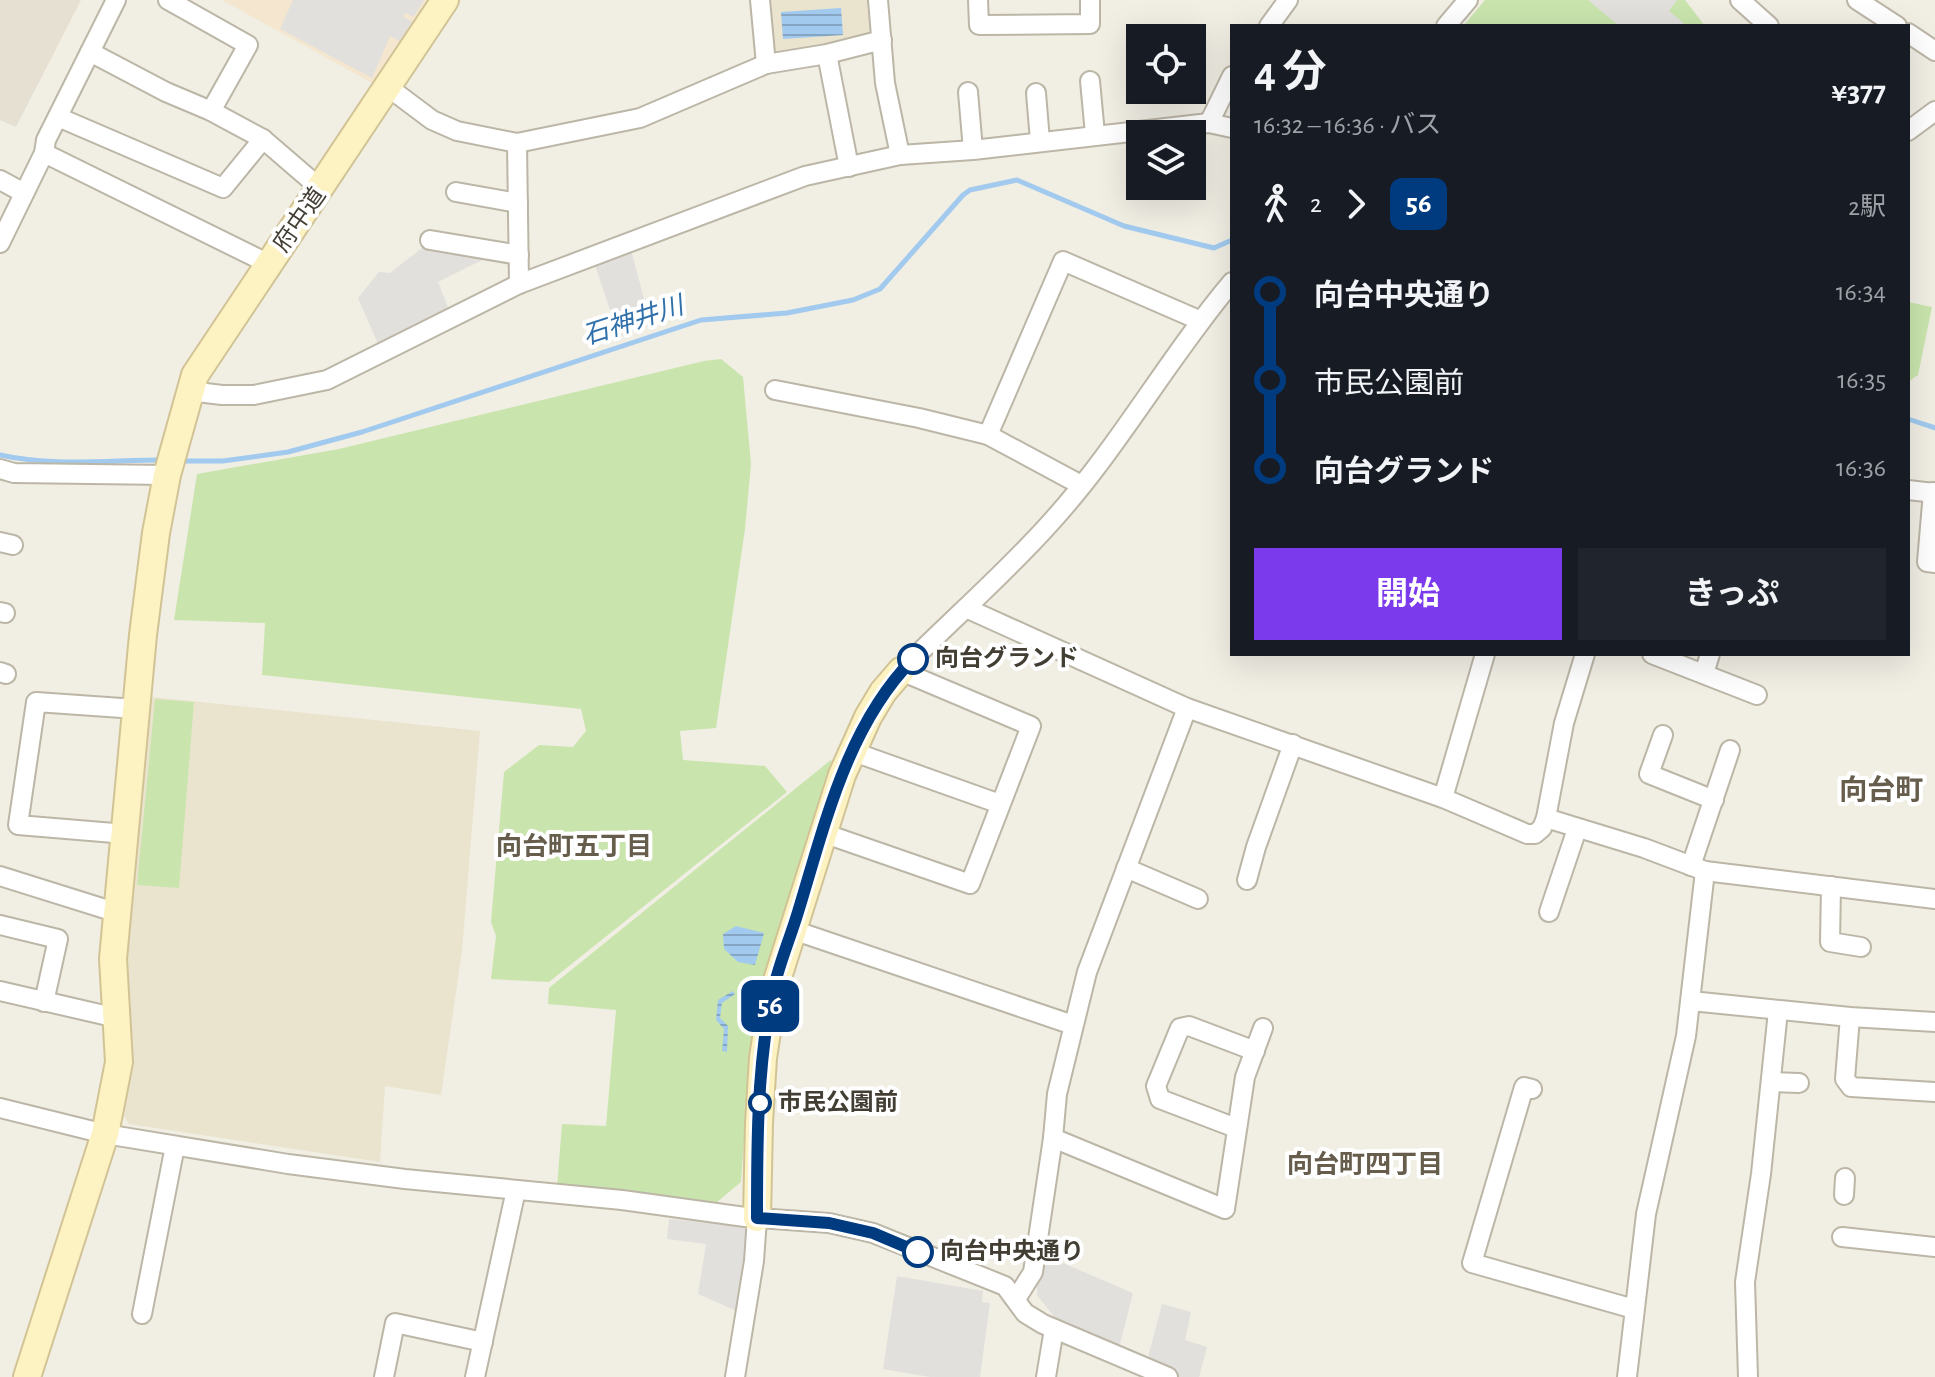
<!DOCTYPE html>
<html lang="ja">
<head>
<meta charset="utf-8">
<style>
	:root { --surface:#171b24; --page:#20242c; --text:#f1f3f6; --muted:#9ea1a6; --accent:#7c3aed }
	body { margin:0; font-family:"Alegreya Sans","Noto Sans JP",sans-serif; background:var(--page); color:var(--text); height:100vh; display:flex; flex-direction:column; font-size:30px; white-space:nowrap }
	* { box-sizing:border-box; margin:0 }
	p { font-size:26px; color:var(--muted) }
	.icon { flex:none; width:44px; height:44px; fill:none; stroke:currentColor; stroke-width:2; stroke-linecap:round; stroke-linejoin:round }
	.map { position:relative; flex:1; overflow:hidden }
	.side { position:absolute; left:1230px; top:24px; width:680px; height:632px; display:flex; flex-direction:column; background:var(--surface); border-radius:0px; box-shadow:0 8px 32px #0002 }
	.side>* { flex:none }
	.badge { padding:0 16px; border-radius:12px; font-size:28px; line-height:52px }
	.fabs { position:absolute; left:1126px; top:24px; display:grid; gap:16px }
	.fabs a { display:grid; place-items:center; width:80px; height:80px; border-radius:0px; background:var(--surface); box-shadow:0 8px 32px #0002; font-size:40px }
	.map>.badge { position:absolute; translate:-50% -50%; box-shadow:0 0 0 4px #fff }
	.legs { display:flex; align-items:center; gap:12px; height:88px; padding:0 24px; font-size:26px }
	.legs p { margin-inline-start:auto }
	.headline { display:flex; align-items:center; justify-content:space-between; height:136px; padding:0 24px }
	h1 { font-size:44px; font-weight:700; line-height:60px }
	.action { display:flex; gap:16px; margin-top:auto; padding:16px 24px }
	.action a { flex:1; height:92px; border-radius:0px; background:var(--accent); color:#fff; font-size:32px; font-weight:700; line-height:92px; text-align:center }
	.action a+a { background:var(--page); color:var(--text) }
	ul { padding:0 24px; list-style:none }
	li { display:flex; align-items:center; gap:28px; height:88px; font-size:30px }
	li i { display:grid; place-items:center; width:12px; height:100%; margin:0 10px; background:currentColor }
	li i::after { content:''; width:20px; height:20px; margin:-10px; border:6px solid; border-radius:50%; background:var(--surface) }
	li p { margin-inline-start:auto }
	li:first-child i { background:linear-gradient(#0000 50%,currentColor 0) }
	li:last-child i { background:linear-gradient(currentColor 50%,#0000 0) }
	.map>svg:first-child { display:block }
</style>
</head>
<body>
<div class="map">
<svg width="1935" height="1377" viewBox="0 0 1935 1377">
	<defs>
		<pattern id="water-rules" width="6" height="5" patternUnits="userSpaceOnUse" patternTransform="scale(2)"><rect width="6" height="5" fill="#a1caee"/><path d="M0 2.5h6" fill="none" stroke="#85a5c2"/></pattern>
	</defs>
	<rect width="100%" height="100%" fill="#f1eee4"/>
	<path fill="#e5e0d2" d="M0,0h81l-65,127 -16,-7z"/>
	<path fill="#f4e6cf" d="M222,0h207l-55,84z"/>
	<g fill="#eae4ce">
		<path d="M766,0h102l2,32 -8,8 -83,17 -9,-6z"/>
		<path d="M152,697l328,34 -18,220 -21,144 -56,-9 -5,76 -251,-38 -5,-8 8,-61 -9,-116z"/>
	</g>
	<g fill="#c9e5ad">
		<path d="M1485,0h200l20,26h-238l-2,-2z"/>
		<path d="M1908,302l24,5 -14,68 -10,7z"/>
		<path d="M721,359l22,18 8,87 -6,65 -29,199 -36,3 3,29 82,6 22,26 -238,190 -58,-3 5,-43 -5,-14 13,-150 35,-27 34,2 13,-16 -5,-22 -319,-34 3,-52 -91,-3 23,-146 142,-25 365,-88z"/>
		<path d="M155,699l39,3 -15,186 -42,-3z"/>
		<path d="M832,759l-71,226 -11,73 -9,124 -31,26 -153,-21 5,-63 44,2 10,-116 -68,-6 1,-16z"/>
	</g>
	<g fill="#e2e0dc">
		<path d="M293,0h131l-10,17 -8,-4 -3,3 11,7 -13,19 -11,-6 -18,42 -92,-49z"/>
		<path d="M1588,0h89l-8,11 18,15h-68z"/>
		<path d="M426,245l60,13 -48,24 11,28 -70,36 -21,-48 21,-26 11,1z"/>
		<path d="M631,250l20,75 -32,12 -24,-72z"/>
		<path d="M669,1219l73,6 6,6 -9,81 -41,-18 8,-50 -39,-5z"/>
		<path d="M1044,1255l89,38 -14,55 -63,-29 -19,-24v-11z"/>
		<path d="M897,1276l86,15 -1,11 8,1 -10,74h-50l-47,-8z"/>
		<path d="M1162,1304l29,8 -6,28 22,7 -8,30h-24l-29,-12z"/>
	</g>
	<g fill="url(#water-rules)">
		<path d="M841,8l2,27 -60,4 -2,-27z"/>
		<path d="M736,926l28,7 -9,32 -17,-3 -14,-13 -1,-15z"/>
		<path d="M733,991l2,3 -13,9 -2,15 8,8 -1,26 -5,-1 2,-22 -8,-9 2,-20z"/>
	</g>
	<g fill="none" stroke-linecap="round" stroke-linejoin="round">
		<g stroke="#a1caee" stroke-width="5">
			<path d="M1908,419l27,9"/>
			<path d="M0,455c53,12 109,5 163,5"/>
			<path d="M181,461h42l65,-9 74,-20 339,-112 86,-7 66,-13 27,-11 83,-94 7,-5 47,-10 107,46 90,22 18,-8"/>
		</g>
		<defs>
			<g id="street">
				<path d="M168,0l80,45 -37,66"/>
				<path d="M760,0l6,64"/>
				<path d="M878,0l7,83 15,72"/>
				<path d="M978,0l1,25 111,-1v-24"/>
				<path d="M1740,0l29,26"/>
				<path d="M1857,0l40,26"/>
				<path d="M1269,26l19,-26"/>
				<path d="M1446,26l22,-26"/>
				<path d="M1908,33l27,18"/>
				<path d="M90,52l76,40 45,19 52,28 58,50"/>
				<path d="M827,54l22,113"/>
				<path d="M1090,81l5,53"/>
				<path d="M388,87l44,33 25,11 60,12 123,-25 126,-54 61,-10 55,-14"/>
				<path d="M968,92l5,58"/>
				<path d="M1036,93l4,48"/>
				<path d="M58,117l165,71 40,-49"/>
				<path d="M1209,123l23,-47"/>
				<path d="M1908,131l27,-20"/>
				<path d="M517,143l2,141"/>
				<path d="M44,153l225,111"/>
				<path d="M0,180l24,13"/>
				<path d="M456,192l62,11"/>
				<path d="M430,240l89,15"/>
				<path d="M0,243l44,-90 2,-13 70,-140"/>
				<path d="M775,390l144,28 69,17 93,50"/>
				<path d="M189,391l33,4h32l73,-15 192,-96 286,-108 95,-21 73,-5 236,-27 23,5"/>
				<path d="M988,435l75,-174 138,60"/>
				<path d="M0,469l14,4 153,2"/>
				<path d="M1908,490l27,3"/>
				<path d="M1933,492l-6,70 8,1"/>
				<path d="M0,542l13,3"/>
				<path d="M966,608l221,100 256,90 84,36h8l7,-6 4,-10 18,-95 21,-69"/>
				<path d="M0,612l5,1"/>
				<path d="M1652,654l105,41"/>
				<path d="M0,672l6,2"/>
				<path d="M1704,674l6,-20"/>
				<path d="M1663,735l-14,39 65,26"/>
				<path d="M851,751l149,53"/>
				<path d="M1443,798l42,-144"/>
				<path d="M1546,818l98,30 61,23 230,28"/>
				<path d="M823,833l147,51 61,-158 -130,-55c49,-50 104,-97 151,-150 67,-74 116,-163 180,-239"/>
				<path d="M126,834l-108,-9 18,-123 100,7"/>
				<path d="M1691,866l39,-116"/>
				<path d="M1126,868l72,31"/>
				<path d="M0,876l118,37"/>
				<path d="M1247,880l9,-33 37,-103"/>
				<path d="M1831,886l-1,56 31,5"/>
				<path d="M1549,912l28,-83"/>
				<path d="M0,925l58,14 -14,63"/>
				<path d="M793,930l280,95"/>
				<path d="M0,991l117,27"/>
				<path d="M1691,1001l159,16 85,5"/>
				<path d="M1850,1017l-5,62 6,8 84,5"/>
				<path d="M1771,1082l28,1"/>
				<path d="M1532,1089l-8,-2 -52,176 162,46"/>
				<path d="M0,1108l105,26 183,30 117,15 217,21 123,17 84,6 44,10 132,53 20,27 18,11 125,53"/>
				<path d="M1236,1128l-76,-29 -4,-13 24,-58 9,-2 66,25"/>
				<path d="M1053,1138l172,71 20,-132 18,-49"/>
				<path d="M1844,1195l1,-17"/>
				<path d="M1842,1237l93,10"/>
				<path d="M1016,1299l17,-27 20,-134 4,-44 30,-122 100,-264"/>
				<path d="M142,1314l33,-168"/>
				<path d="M384,1377l11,-54 88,19"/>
				<path d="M475,1377l41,-187"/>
				<path d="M735,1377l19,-116 3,-43"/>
				<path d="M1046,1377l8,-48"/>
				<path d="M1627,1377l19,-163 40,-178 19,-165"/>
				<path d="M1748,1377l-3,-95 16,-108 17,-163"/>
			</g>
			<g id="secondary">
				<path d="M757,1218l2,-95 4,-65 10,-65 69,-218 26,-58 15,-25 18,-21"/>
				<path d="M27,1377l78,-243 14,-72 -6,-103 30,-324 13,-102 11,-58 28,-100 250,-375"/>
			</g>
		</defs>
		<use href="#street" stroke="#bcb6a7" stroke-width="22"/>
		<use href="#secondary" stroke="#d1c395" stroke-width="30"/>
		<use href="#street" stroke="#fff" stroke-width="18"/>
		<use href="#secondary" stroke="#fdf2c2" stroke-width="26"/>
	</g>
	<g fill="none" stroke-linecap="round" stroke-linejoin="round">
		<defs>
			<path id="line-1" d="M913,659c-66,67 -88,165 -115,253 -9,30 -23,61 -28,93 -13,70 -13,143 -13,213l72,5 44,10 45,19"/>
		</defs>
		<use href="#line-1" stroke="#fff" stroke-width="18"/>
		<use href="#line-1" stroke="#003b80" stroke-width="12"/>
	</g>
	<g fill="#fff" stroke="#003b80" stroke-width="4">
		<circle cx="913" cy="659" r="14"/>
		<circle cx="760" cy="1103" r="10"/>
		<circle cx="918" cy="1252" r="14"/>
	</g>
	<g text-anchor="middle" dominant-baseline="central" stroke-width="8" stroke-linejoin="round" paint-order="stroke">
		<g font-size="24" fill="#433e34" stroke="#fff">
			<text transform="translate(300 220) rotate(-55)">府中道</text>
		</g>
		<g font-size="24" font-weight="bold" fill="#433e34" stroke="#fff" text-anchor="start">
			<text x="935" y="659">向台グランド</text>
			<text x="778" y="1103">市民公園前</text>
			<text x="940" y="1252">向台中央通り</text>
		</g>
		<g font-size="26" font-style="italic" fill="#3171ab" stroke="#fff">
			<text transform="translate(633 321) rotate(-18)">石神井川</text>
		</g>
		<g font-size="26" font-weight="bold" fill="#665d4c" stroke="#fff">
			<text x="574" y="847">向台町五丁目</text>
			<text x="1365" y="1165">向台町四丁目</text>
		</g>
		<g font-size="28" font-weight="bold" fill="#665d4c" stroke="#fff">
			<text x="1881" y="791">向台町</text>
		</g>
	</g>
</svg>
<div class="fabs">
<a><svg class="icon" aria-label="locate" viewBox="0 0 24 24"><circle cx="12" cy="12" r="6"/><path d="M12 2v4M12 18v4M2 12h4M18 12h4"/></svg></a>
<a><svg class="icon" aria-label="layers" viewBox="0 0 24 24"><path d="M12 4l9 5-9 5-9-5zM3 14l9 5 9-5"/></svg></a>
</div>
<b class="badge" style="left:770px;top:1006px;background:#003b80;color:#fff">56</b>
<section class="side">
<div class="headline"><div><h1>4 分</h1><p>16:32 – 16:36 · バス</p></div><b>¥377</b></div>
<div class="legs"><svg class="icon" aria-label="walk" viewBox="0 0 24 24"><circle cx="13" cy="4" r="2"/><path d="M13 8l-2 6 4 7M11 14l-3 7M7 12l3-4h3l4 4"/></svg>2<svg class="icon" aria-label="forward" viewBox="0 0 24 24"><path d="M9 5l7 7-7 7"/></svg><b class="badge" style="background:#003b80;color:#fff">56</b><p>2駅</p></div>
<ul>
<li><i style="color:#003b80"></i><b>向台中央通り</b><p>16:34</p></li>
<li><i style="color:#003b80"></i><span>市民公園前</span><p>16:35</p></li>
<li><i style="color:#003b80"></i><b>向台グランド</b><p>16:36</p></li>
</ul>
<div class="action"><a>開始</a><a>きっぷ</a></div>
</section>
</div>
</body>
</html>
